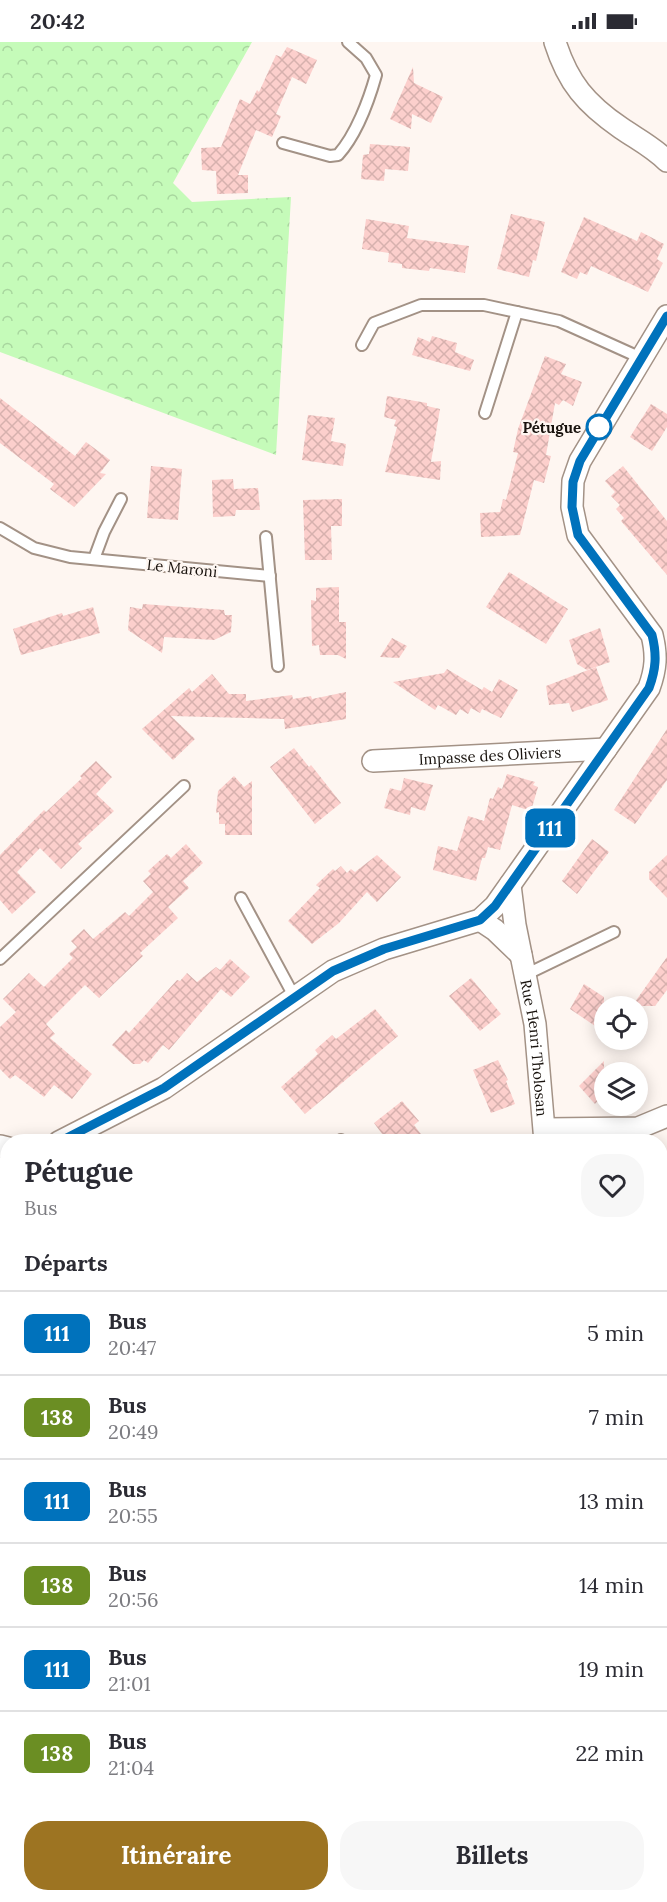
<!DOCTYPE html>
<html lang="fr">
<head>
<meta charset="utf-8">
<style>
	:root { --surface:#fff; --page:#f7f7f7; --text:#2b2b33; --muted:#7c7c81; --line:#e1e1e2; --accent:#9d7422 }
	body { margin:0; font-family:Lora,serif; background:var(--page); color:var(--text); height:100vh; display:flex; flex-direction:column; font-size:22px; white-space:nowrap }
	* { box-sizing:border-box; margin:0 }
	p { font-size:20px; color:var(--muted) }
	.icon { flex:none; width:33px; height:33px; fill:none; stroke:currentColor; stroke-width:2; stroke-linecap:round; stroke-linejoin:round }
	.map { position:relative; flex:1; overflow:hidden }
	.sheet { position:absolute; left:0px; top:1092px; width:668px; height:768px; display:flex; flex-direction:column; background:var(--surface); border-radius:24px 24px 0 0; box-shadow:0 3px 15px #0003 }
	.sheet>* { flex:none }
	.badge { padding:0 12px; border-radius:9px; font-size:21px; line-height:39px }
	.tools { position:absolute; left:594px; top:954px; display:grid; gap:12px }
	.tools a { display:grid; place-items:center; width:54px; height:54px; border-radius:50%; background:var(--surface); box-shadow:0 3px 15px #0003; font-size:30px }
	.map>.badge { position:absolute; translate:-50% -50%; box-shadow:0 0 0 3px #fff }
	h2 { padding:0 24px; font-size:22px; line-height:54px }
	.round { display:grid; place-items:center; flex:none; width:63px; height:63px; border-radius:24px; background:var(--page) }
	.headline { display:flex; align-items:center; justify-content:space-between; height:102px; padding:0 24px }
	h1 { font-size:28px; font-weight:800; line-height:45px }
	.primary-button { display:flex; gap:12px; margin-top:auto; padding:12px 24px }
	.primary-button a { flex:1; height:69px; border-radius:24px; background:var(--accent); color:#fff; font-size:24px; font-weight:800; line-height:69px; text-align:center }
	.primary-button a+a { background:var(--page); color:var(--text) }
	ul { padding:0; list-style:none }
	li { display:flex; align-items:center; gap:18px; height:84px; padding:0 24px; border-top:2px solid var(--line) }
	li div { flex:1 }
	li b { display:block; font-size:22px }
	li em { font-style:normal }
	li .badge { min-width:66px; font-weight:700; text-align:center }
	.status { display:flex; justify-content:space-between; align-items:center; height:42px; padding:0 30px; background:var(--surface); direction:ltr }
	.status svg { height:16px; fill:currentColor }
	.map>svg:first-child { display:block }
</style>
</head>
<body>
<div class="status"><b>20:42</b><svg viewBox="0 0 49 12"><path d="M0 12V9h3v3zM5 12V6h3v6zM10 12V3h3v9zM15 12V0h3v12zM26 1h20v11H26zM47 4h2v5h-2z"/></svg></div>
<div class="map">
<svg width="667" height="1860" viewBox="0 0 667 1860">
	<defs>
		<pattern id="forest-firs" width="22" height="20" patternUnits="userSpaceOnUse" patternTransform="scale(1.5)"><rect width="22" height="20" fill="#c5fbb9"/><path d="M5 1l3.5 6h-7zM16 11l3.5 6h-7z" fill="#a8d69e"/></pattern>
		<pattern id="park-crowns" width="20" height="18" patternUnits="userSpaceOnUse" patternTransform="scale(1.5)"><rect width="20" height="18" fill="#c5fbb9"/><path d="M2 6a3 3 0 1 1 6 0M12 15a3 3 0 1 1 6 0" fill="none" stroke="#a8d69e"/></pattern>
		<pattern id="building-cross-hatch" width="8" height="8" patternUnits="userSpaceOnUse" patternTransform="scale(1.5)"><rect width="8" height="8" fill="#fccfcc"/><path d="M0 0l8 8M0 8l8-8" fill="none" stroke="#d7b1ae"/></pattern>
	</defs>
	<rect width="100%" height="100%" fill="#fef6f1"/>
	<path fill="url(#forest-firs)" d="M7,1250v326l-7,-2v-317z"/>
	<path fill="url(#park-crowns)" d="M0,0h252l-79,141 19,19 99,-5 -15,258 -276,-103z"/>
	<g fill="url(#building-cross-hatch)">
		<path d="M287,5l30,13 -11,24 -14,-7 -16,37 5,2 -9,21 -16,-7 -18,45h10v18l-31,1 -1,-23 -14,-1 -1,-22 20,-1 19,-48 10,5 7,-14 2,2 17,-37 5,2z"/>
		<path d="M413,25l1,16 29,14 -12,26 -19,-9 -1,15 -21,-10z"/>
		<path d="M370,102l40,3 -2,24 -23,-2 -1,12 -23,-2 2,-24 6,-1z"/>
		<path d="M511,172l34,8 -9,39 -3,-1 -4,17 -32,-8z"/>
		<path d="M584,175l53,24 4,-9 23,12 -7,15 6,4 -15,29 -57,-26 -4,9 -7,-3 -3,7 -16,-7z"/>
		<path d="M366,177l43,7 -2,12 62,8 -4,27 -35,-5 -1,3 -27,-3v-4l-14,-2 1,-9 -27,-4z"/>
		<path d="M432,294l25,7 -2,9 19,8 -4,11 -58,-16 6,-18 12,5z"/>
		<path d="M545,314l21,8 -5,10 21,8 -9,24 -10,-6 -4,5 -4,-2 -9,52 5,1 -7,27 -10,-3 -14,55 -39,2 -1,-24 20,-1 3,-13 3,1 12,-47 -5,-1 5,-23z"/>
		<path d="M387,354l40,7v3l13,3 -9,53 10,-1 -1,19 -55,-8 12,-45 -3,-1 2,-6 -12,-3z"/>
		<path d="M0,356l75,58 11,-14 24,18 -10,13 6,1 -32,33 -24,-18 4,-5 -54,-41z"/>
		<path d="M651,362l16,10v13l-15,24 -22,-14z"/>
		<path d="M308,373l27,3 -4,23 15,3 -3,22 -41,-6z"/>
		<path d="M151,424l31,3 -4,51 -31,-2z"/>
		<path d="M623,424l44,55v54l-46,-54 3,-3 -8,-9 4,-4 -9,-9 4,-4 -10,-11z"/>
		<path d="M233,437l1,10 24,-1 2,22h-24l-1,6 -22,1 -1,-37z"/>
		<path d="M342,457v27h-11l1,34h-27l-2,-60z"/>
		<path d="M509,530l59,37 -22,35 -60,-37z"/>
		<path d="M339,545v35h7v37l-8,-4h-18l-1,-10 -7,1 -1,-46 5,1v-13z"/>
		<path d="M143,562l81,6 1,5h7l-1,17 -17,8 -50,-3 -2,16 -34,-23 2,-23 12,2z"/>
		<path d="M93,565l7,26 -79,22 -8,-26 49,-16 1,3z"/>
		<path d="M600,586l10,34 -23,8 -10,-6 -8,-24z"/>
		<path d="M392,596l15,8 -8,12 -19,-1z"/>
		<path d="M596,625l12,33 -36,12 -3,-9 -20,2 -3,-19z"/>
		<path d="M447,627l35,21 2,-3 8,5 7,-13 19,11 -17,28 -19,-9 -2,4 -9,-5 -3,6 -8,-5 -4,6 -18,-10 -3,5 -42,-28 51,-9z"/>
		<path d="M212,632l17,20h17v7l46,-6 1,4 18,-3 1,3 34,-7v27l-61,10 -1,-10 -113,-3 24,23 -22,21 -31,-31 47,-41 3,4z"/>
		<path d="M667,687v51l-32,44 -21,-14z"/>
		<path d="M294,706l15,19 2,-2 30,38 -26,21 -45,-57z"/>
		<path d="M96,719l16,16 -16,17 18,17 -36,33 4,4 -21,21 -21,-21 -23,24 19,20 -24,22 -12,-14v-45l44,-45 2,2 36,-34 -2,-2z"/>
		<path d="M507,732l28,8 -2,3 5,2 -7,24 -19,-6 -12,45 -12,-3 -3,11h-3l-6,23 -43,-11 5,-24 19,5 11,-35 16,5 6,-23 3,1 5,-12 4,2z"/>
		<path d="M234,734l10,11 8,-6v54h-27v-11h-6v-12l-3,1 2,-22z"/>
		<path d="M404,736l29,7 -8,26 -14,-4 -1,8 -26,-7 6,-20 11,3z"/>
		<path d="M592,797l17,13 -32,42 -15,-13z"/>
		<path d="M186,802l17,19 -20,18 6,7 -21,19 10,11 -38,35 3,3 -44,42 -14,-13 -39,39 9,10 -5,4 42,36 -20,25 -18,-14 -10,12 -29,-22 -5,4 -10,-10v-42l16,-15 -13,-13 26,-26 15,14 29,-29 -4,-4 8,-7 -6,-6 13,-12 9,10 32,-27 4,4 24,-24 -10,-11 8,-7 -3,-3 19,-17 4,4z"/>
		<path d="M377,813l24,22 -24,25 -10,-10 -28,31 -27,21 -24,-23 32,-33 -4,-3 17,-16 2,2 6,-5 6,7 4,-4 4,3z"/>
		<path d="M667,813v43l-18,-19v-7z"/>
		<path d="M667,915v33l-12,16h-23z"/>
		<path d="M230,917l20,18 -19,20 -10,-8 -52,61 -6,-5 -15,18 -4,-3 -4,4h-7l-21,-19 14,-15 3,3 48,-53 3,1 7,-8 10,9 19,-15 4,3z"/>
		<path d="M471,936l30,36 -21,17 -31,-35z"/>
		<path d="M584,942l20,13v35l-34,-23z"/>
		<path d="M375,967l23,27 -93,78 -24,-27 37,-33 -3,-4 17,-15 4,4z"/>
		<path d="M498,1018l10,20 -2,1 9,23 -24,9 -18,-43z"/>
		<path d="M604,1019v33l-9,10 -16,-18z"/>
		<path d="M402,1059l17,20 -5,4 13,17h-39l-14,-19z"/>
	</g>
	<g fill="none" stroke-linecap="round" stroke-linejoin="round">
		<defs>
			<g id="lane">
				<path d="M283,101l47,13 8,-1c18,-20 31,-55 38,-80l-10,-17 -18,-16"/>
				<path d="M362,303l12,-22 47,-18h63l75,16 82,37"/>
				<path d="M485,371l32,-101"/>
				<path d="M0,486l34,20 36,9 200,19"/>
				<path d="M266,495l12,129"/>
				<path d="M94,517l10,-27 17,-33"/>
				<path d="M241,856l54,100"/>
				<path d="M0,917l184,-173"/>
				<path d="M527,932l87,-42"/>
				<path d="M340,1100l1,-2"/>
				<path d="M660,1343l7,-3"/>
				<path d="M1,1812l7,-17"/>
			</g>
			<g id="street">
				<path d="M555,0c13,41 31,62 66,86 16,11 32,19 46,33"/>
				<path id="s1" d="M373,719l233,-12"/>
				<path id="s2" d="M510,843l5,40 20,99 10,118"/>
				<path d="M480,878l15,10 26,25"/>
				<path d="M546,1087l92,-1 29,-12"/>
				<path d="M59,1100l105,-54 169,-117 51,-22 96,-29 15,-14 154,-218c7,-19 8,-33 3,-53l-74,-100 -6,-28 1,-26 7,-20 87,-145"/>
				<path d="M0,1104l8,2"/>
				<path d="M660,1566h7"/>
				<path d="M0,1676l8,3"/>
			</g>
		</defs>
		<use href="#lane" stroke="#a39286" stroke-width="14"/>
		<use href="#street" stroke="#a39286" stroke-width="24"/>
		<path stroke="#a69f9a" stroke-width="4" stroke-dasharray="6 3" stroke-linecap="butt" d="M0,1538l8,-7"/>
		<use href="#lane" stroke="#fff" stroke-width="10"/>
		<use href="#street" stroke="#fff" stroke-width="21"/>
	</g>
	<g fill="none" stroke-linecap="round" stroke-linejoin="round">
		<defs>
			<path id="line" d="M59,1100l105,-54 169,-117 51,-22 96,-29 15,-14 154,-218c7,-19 8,-33 3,-53l-74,-100 -6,-28 1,-25 7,-21 87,-145"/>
		</defs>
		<use href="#line" stroke="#fff" stroke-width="14"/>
		<use href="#line" stroke="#0072bc" stroke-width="9"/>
	</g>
	<circle fill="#fff" stroke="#0072bc" stroke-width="3" cx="599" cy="385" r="12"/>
	<g text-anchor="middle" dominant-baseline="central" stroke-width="4.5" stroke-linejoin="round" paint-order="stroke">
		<g font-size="15" font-weight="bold" fill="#18120d" stroke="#fef6f1" text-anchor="end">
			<text x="581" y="385">Pétugue</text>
		</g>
		<g font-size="15" fill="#18120d" stroke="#fef6f1">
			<text transform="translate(182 526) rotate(6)">Le Maroni</text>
			<text stroke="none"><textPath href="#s1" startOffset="117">Impasse des Oliviers</textPath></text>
			<text stroke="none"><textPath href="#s2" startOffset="165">Rue Henri Tholosan</textPath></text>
		</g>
	</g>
</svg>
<div class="tools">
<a><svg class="icon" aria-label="locate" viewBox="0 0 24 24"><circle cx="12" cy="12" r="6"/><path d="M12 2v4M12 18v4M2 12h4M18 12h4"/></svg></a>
<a><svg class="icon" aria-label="layers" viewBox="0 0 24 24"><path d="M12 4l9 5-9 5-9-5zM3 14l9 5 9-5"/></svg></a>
</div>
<b class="badge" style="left:550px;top:786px;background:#0072bc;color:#fff">111</b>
<section class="sheet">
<div class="headline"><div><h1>Pétugue</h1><p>Bus</p></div><a class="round"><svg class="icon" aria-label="heart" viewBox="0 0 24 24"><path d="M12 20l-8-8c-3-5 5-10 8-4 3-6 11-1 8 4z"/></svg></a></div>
<h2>Départs</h2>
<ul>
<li><span class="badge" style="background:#0072bc;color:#fff">111</span><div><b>Bus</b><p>20:47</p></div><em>5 min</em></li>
<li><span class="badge" style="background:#6b8e23;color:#fff">138</span><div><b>Bus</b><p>20:49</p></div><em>7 min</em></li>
<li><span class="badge" style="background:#0072bc;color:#fff">111</span><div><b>Bus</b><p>20:55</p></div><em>13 min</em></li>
<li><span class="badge" style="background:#6b8e23;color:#fff">138</span><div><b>Bus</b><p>20:56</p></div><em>14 min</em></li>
<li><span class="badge" style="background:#0072bc;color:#fff">111</span><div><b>Bus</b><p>21:01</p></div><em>19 min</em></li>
<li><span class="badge" style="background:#6b8e23;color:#fff">138</span><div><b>Bus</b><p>21:04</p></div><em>22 min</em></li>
</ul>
<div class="primary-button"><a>Itinéraire</a><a>Billets</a></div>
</section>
</div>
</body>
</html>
